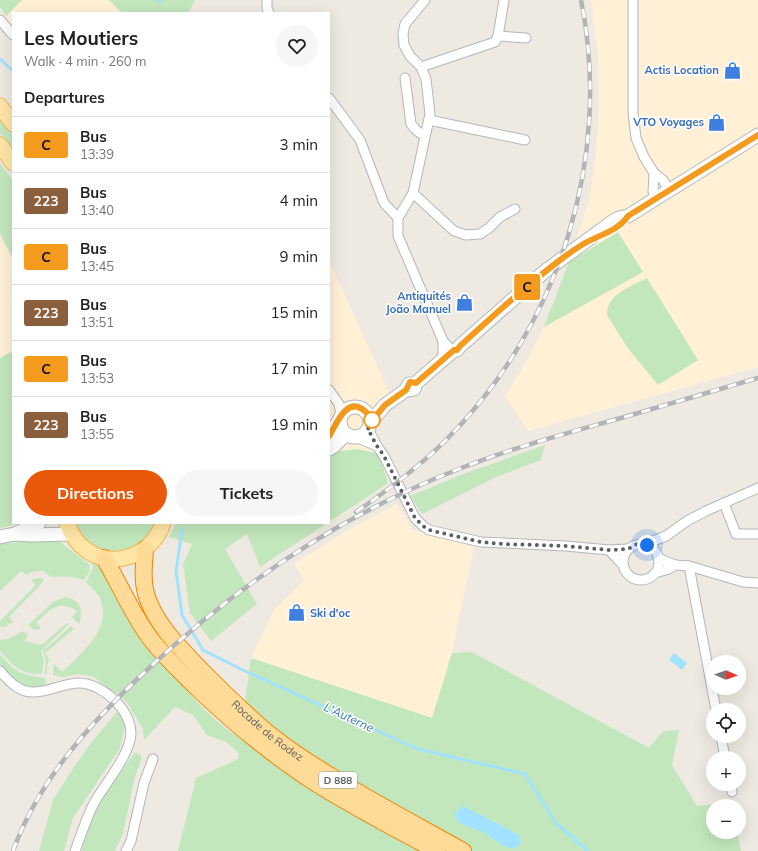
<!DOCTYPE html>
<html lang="en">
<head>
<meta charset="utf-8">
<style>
	:root { --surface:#fff; --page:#f6f6f6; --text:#222; --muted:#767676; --line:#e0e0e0; --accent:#ea580c }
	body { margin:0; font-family:Mulish,sans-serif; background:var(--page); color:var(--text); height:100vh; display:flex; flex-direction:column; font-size:15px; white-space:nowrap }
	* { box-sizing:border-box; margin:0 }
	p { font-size:13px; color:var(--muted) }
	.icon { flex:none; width:22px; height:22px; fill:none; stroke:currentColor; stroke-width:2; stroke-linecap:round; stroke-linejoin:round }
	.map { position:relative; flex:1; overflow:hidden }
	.side { position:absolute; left:12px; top:12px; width:318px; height:512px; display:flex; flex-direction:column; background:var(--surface); border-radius:0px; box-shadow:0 4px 16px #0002 }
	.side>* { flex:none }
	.badge { padding:0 8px; border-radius:3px; font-size:14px; line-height:26px }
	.needle { width:26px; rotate:92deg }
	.controls { position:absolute; left:706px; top:655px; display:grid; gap:8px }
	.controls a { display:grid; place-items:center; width:40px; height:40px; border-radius:50%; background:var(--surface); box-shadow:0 4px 16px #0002; font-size:20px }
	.you { position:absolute; width:20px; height:20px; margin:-10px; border:3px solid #fff; border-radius:50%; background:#1a73e8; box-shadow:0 0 0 6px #1a73e833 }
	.map>.badge { position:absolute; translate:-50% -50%; box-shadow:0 0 0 2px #fff }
	h2 { padding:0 12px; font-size:15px; line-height:36px }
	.round { display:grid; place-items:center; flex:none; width:42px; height:42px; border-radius:21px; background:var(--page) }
	.headline { display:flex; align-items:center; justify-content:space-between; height:68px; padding:0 12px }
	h1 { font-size:19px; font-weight:700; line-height:30px }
	.action { display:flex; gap:8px; margin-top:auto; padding:8px 12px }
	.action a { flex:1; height:46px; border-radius:24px; background:var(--accent); color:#fff; font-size:16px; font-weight:700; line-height:46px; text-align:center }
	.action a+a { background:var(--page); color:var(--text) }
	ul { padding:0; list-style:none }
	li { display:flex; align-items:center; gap:12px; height:56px; padding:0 12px; border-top:1px solid var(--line) }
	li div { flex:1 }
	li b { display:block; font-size:15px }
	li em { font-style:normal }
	li .badge { min-width:44px; font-weight:700; text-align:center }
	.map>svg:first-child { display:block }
</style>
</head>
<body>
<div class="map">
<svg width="758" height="851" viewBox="0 0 758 851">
	<rect width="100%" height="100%" fill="#eeeae2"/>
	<g fill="#fff0d6">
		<path d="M22,0h87l13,13h-109v18l-7,-15z"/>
		<path d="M591,0h167v367l-230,64 -23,-35 20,-32 19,-37 20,-49 24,-75 7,-38 4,-62 -1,-44z"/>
		<path d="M0,237l13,23v91l-13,7z"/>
		<path d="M329,260l60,132 -16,38 15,53 -45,31 -23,15 9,-6z"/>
		<path d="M397,504l15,25 62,18 -22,106 -20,65 -181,-60 23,-48 30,-30 -10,-16 54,-34z"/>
	</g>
	<g fill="#c3e7bd">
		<path d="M0,0h22l-16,16 -6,-9z"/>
		<path d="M109,0h86l-7,13h-66z"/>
		<path d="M0,116l13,18v16l-13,-17z"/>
		<path d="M0,163l13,18v77l-13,-25z"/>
		<path d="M618,232l25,40 -99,55 25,-65z"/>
		<path d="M647,278l51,82 -40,25 -31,-38 -20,-32c-1,-21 25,-29 40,-37z"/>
		<path d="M13,351v172h9l-22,5v-170z"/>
		<path d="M545,445l-4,15 -45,17 -74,37 -12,-18 56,-23z"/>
		<path d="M357,449l19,4 4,5 8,25c-42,29 -86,56 -128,84l-13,-33 -22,15 32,55 -46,37 -21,-28 -7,-49 9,-20 -23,-7 7,-14h153v-66l11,-6z"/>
		<path d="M75,523h81c-12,28 -44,40 -69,18 -5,-5 -10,-11 -12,-18z"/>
		<path d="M53,539l7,3 29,22 1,7 -6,9c-11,-4 -21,-4 -33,-3l-8,-6 -12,1 -5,3 -5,-4 -21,20v-47z"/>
		<path d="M92,561l12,9c16,23 31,46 46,69 26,38 51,75 90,99l11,-80 181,60 20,-65 20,-1 177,96 14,-17 16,-1 -7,35 25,41 34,-4v4h-18v26h24l4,19h-563l18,-73 42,-19 1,-6 -13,-11 -19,-7 -14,-20 -18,-8 -31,33 -1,-11 -17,-28 -32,-24 -16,-3 -14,3 -11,-2 1,-11 8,8c19,-19 51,-43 38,-74 -3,-6 -10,-11 -14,-16l7,-14z"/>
		<path d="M37,578h5l2,3 -35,36 4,5 -9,5 -4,-1v-5l36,-36 -5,-5z"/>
		<path d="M65,597c14,2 20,13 14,27l-7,-7 5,-6c-19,-12 -27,-1 -41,12l4,3v3l-6,1 -6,-5 25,-23z"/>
		<path d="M67,623l2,1 -28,27 3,9 -2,14c-23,0 -28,-8 -42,-23v-11l9,-1 13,-8 6,4 -3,6 15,4 4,-2z"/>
		<path d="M71,626l3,3 -29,24 4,6 -2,8v8l-2,-1 1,-14 -3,-8v-2l6,-4z"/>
		<path d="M0,654c17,19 19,20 44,24l2,1 -1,7c-19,8 -34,-10 -45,-22z"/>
		<path d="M117,712l9,10 -6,26 -47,70 -9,33h-25l14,-51 21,-33 17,-24z"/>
		<path d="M135,752l7,5 -8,23 -11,54 -8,17h-33c5,-36 33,-69 53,-99z"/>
	</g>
	<g fill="#a1e3ff">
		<path d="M674,653l13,10 -5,7 -13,-10z"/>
		<path d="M463,806l56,29 2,9 -8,5 -11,-4 -19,-13 -24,-9 -5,-9z"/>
	</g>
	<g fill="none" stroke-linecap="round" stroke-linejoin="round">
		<g stroke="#a1e3ff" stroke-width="3">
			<path d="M159,0l2,1"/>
			<path d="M0,59l13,12"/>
			<path d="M182,530l-6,41 6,44 21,35 44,22 171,77 107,25 31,49 32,28"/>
		</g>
		<defs>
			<g id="minor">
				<path d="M267,0v8l2,5"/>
				<path d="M633,0v113l3,25 8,19 10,16 9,7 6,11"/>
				<path d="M0,20l13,15"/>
				<path d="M498,36l6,-36"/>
				<path d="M421,67l74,-25 3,-6 28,2"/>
				<path d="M405,78l6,46 5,6 8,6"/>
				<path d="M329,98l31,42 24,63 14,15v18l45,105"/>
				<path d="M429,120l96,20"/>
				<path d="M654,173l-1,19 4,7"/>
				<path d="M413,193l41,38 12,4 14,-1 9,-6 11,-11 15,-8"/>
				<path d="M398,218l15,-25 17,-79 -4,-35 -5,-12 -11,-11 -6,-11 -1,-11 2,-10 20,-24"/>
				<path d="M443,360v-19l10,11"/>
				<path d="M329,390l10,14 2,11"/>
				<path d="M367,431l3,2 7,13 7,10 31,62 8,8 6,4 52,12 85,4 43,4"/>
				<path d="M356,437l21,9"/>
				<path d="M724,503l12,31h22"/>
				<circle cx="641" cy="562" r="18"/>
				<path d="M647,545l6,-4 13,-5 21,-15 19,-10 52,-23"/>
				<path d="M622,564l-13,-14 19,-1"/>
				<path d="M675,565l14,1 54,16 15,1"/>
				<path d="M689,566l27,144"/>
				<path d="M655,573l14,-4 6,-4 -17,-7"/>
				<path d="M0,671c8,9 18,21 32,21 16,1 31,-9 47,-9 25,0 58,32 51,57 -5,21 -25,44 -36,63 -8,16 -13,32 -19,48"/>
				<path d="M721,736l4,22"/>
				<path d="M730,784l2,8"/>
				<path d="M126,851l5,-10 13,-58 9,-24"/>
			</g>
			<g id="secondary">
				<path d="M406,390l8,-1 2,-6 38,-33h3l3,-4 84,-74 68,-50 7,-4 9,-2 130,-81"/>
				<circle cx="355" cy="422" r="15"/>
				<path d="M370,423l15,-18 21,-15 3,-6"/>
				<path d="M329,436l11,-17"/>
				<path d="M329,449l6,-4 11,-11"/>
				<path d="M15,534l16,1 41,-1"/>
				<path d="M0,537l15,-3 24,-11"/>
			</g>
			<g id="primary">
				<path d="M0,106l13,18"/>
				<path d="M0,145l13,18"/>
				<path d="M67,523c4,11 9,20 19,27 28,20 67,5 77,-27"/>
			</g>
			<g id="trunk">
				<path id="s1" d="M145,549c-1,16 -3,30 1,45 9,30 34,54 55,76 22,22 44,44 68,64 20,16 43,31 65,44 42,26 86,49 129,73"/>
				<path d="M104,558c17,28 29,59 49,84 13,16 28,30 42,44 34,33 70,63 110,90 42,28 88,51 132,75"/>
			</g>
		</defs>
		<use href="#minor" stroke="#b3b6ba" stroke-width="11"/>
		<use href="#secondary" stroke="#b1b7bb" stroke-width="15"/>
		<use href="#primary" stroke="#f7b352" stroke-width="17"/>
		<use href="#trunk" stroke="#f08500" stroke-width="18"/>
		<use href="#minor" stroke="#fff" stroke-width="9"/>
		<use href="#secondary" stroke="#fff" stroke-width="13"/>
		<use href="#primary" stroke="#ffe5a6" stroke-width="15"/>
		<use href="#trunk" stroke="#ffdb97" stroke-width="16"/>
		<defs>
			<g id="rail">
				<path d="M356,512c32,-22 63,-45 90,-72 113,-113 167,-283 135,-440"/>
				<path d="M13,851c26,-72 80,-131 135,-182 92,-86 198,-157 316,-202 51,-20 104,-34 157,-49 46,-13 91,-27 137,-40"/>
			</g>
		</defs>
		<use href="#rail" stroke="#b3b4b5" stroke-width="4.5"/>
		<use href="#rail" stroke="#fff" stroke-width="3" stroke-dasharray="9" stroke-linecap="butt"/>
	</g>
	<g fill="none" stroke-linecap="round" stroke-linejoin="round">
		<defs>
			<path id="line" d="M329,436c7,-11 17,-38 33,-27 6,3 7,8 8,14l15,-18 21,-15 4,-8 6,1 38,-33h3l3,-4c34,-31 68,-62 104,-89 7,-5 14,-10 21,-14 14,-8 33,-12 43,-27l130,-81"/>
		</defs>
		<use href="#line" stroke="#fff" stroke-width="9"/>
		<use href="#line" stroke="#f49b1e" stroke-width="6"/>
		<path stroke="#5a6064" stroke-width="4" stroke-dasharray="0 7.2" d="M372,420l-3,-2v9l-2,4 3,2 7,13 7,10 31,62 8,8 6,4 52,12 22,2 63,2 43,4 19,-1 9,-5 10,1"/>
	</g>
	<defs>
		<symbol id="shop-bare" viewBox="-9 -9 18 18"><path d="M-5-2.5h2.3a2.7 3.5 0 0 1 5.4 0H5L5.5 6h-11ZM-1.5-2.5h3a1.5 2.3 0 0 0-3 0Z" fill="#3f7fe0" stroke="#fff" stroke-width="2.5" paint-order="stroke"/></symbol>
	</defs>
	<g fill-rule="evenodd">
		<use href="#shop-bare" x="720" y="58" width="25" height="25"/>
		<use href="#shop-bare" x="704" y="110" width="25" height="25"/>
		<use href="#shop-bare" x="452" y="290" width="25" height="25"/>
		<use href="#shop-bare" x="284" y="600" width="25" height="25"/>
	</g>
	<circle fill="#fff" stroke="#f49b1e" stroke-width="2" cx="372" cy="420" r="8"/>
	<g text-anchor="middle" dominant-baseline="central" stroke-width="3" stroke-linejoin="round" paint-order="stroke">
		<rect fill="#fff" stroke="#8c9092" stroke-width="1" x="319" y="772" width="38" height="16" rx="3"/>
		<g font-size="10" font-weight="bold" fill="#5a6064">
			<text x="338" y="780">D 888</text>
		</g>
		<g font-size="11" font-weight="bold" fill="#366cbe" stroke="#fff" text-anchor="end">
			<text x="719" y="70">Actis Location</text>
			<text x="704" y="122">VTO Voyages</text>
			<text x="451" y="296">Antiquités<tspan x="451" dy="13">João Manuel</tspan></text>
			<text x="310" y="613" text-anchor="start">Ski d'oc</text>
		</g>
		<g font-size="11" fill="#5a6064" stroke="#fff">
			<text stroke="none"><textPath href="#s1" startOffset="230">Rocade de Rodez</textPath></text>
		</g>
		<g font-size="12" font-style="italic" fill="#367aa3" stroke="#fff">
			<text transform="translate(349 717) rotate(25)">L'Auterne</text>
		</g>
	</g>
</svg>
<div class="controls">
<a><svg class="needle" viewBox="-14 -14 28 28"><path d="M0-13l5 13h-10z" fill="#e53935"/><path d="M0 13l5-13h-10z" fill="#767676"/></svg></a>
<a><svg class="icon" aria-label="locate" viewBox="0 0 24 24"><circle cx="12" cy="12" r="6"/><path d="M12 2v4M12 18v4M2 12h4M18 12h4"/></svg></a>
<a>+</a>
<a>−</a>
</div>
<div class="you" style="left:647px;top:545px"></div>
<b class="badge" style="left:527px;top:287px;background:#f49b1e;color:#111">C</b>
<section class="side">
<div class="headline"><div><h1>Les Moutiers</h1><p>Walk · 4 min · 260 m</p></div><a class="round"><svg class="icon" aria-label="heart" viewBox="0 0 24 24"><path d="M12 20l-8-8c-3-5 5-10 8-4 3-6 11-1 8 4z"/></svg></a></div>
<h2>Departures</h2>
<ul>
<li><span class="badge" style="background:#f49b1e;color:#111">C</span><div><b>Bus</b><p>13:39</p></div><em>3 min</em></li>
<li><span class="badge" style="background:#8b5e3c;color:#fff">223</span><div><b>Bus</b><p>13:40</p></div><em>4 min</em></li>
<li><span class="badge" style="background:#f49b1e;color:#111">C</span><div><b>Bus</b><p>13:45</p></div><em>9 min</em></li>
<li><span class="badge" style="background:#8b5e3c;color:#fff">223</span><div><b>Bus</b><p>13:51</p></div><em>15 min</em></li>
<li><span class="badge" style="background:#f49b1e;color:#111">C</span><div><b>Bus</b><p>13:53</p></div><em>17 min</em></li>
<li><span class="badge" style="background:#8b5e3c;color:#fff">223</span><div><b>Bus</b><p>13:55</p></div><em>19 min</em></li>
</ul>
<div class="action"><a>Directions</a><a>Tickets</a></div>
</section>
</div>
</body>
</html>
